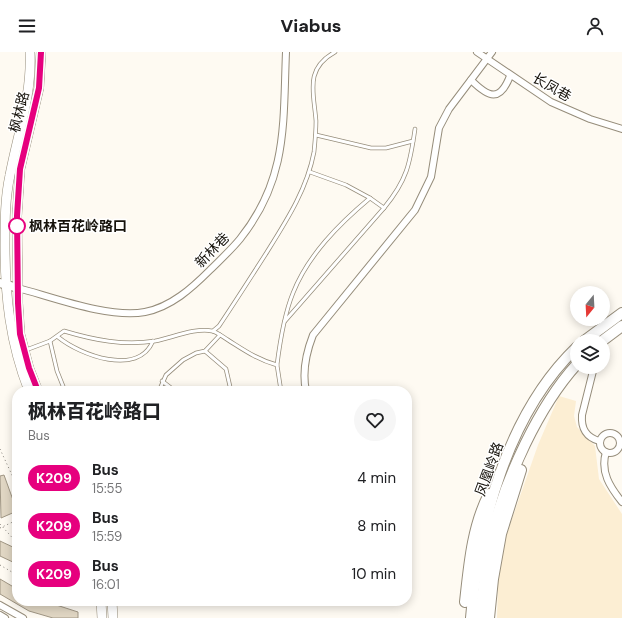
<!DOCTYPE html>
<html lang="en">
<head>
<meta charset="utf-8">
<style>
	:root { --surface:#fff; --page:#f6f6f6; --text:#202124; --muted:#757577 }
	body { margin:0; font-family:"DM Sans","Noto Sans SC",sans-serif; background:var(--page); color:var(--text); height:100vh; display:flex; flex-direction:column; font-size:15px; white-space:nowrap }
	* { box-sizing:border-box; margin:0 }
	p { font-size:13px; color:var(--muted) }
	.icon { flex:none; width:22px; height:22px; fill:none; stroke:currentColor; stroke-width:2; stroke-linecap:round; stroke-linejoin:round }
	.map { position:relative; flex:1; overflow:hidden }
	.side { position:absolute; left:12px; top:334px; width:400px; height:220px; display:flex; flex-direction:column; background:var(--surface); border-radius:16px; box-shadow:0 2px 10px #0003 }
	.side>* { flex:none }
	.badge { padding:0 8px; border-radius:13px; font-size:14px; line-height:26px }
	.needle { width:26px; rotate:198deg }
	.buttons { position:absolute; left:570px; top:234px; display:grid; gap:8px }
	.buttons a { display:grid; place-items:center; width:40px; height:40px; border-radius:50%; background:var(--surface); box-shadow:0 2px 10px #0003; font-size:20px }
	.map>.badge { position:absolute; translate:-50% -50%; box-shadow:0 0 0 2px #fff }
	.round { display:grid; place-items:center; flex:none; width:42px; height:42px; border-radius:21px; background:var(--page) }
	.overview { display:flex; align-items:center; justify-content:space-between; height:68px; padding:0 16px }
	h1 { font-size:19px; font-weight:800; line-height:30px }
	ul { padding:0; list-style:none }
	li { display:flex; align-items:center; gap:12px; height:48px; padding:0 16px }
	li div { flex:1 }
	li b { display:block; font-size:15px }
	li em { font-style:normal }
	li .badge { min-width:44px; font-weight:700; text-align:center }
	header { display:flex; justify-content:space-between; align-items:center; height:52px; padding:0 16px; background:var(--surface); font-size:18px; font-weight:800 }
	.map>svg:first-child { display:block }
</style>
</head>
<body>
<header><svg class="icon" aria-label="menu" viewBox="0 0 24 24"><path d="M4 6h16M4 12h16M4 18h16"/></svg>Viabus<svg class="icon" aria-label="person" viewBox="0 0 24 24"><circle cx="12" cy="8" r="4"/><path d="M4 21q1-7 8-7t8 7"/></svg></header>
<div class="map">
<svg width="622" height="566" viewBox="0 0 622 566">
	<rect width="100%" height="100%" fill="#fefaf2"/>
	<path fill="#fceed3" d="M559,344l17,5 -2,15 3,11 18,19 4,33 23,35v104h-125l1,-37 8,-45 32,-91z"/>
	<g fill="#e0d6c3" stroke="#a09684">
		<path d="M4,423l13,36 -16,7 -1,-42z"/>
		<path d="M0,489l17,8v15l-17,-8z"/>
		<path d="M0,527l17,10v12h27l34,11v6h-25l-24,-7 -29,-17z"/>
	</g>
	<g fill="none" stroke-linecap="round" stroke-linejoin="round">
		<defs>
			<g id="service">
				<path d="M316,83l55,13h15l27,-7"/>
				<path d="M310,120l36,13 24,13"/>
				<path d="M285,269l99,-113"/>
				<path d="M213,279l6,-5c16,-24 32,-49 48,-74 20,-32 40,-63 47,-100 1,-10 2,-21 2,-31 -2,-28 -12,-52 19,-69"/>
				<path d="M58,285c22,18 80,40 95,4"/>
				<path d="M50,289l7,30 8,20"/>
				<path d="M26,298l24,-9 14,-10c30,9 60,15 91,10 16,-3 42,-14 57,-10 5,1 11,6 16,9 16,10 30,20 49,25 3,-24 7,-50 16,-72 15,-38 46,-69 77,-95l14,10c23,-28 26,-44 31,-79"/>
				<path d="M205,299l21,18 5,22"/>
				<path d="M277,313l4,26"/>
				<path d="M162,329l13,10"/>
				<path d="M159,339l7,-16 17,-15 13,-7 9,-2 15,-16"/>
			</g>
			<g id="minor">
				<path d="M477,0l74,50 39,17 32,10"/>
				<path d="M471,28c18,18 29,22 39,-4"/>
				<path d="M18,236c34,9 92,31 127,24 26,-5 47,-24 65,-42 10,-10 21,-20 30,-31 48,-60 43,-115 46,-187"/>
				<path d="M594,315l-12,48c-1,14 4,22 17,26"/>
				<path d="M306,339c-4,-19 0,-38 7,-56l102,-125 16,-33 8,-49 10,-19 43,-57"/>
				<circle cx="610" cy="391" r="10"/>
				<path d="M606,400c-6,20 4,35 16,50"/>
				<path d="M0,553l23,13"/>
				<path d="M0,563l5,3"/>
			</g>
			<path id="tertiary" d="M0,231l18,5"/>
			<g id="secondary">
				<path d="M29,339c-19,-48 -24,-95 -24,-146 0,-24 0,-47 5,-70 8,-42 22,-80 20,-123"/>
				<path d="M38,339l-9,-23 -9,-34 -2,-31 -1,-87 3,-47 19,-81 2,-36"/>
				<path d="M101,549l1,17"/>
				<path d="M112,549l1,17"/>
			</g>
			<g id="primary">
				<path d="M584,289l38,-28"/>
				<path d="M602,289l20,-15"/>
				<path d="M465,550c4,-36 7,-75 24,-108"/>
				<path d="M471,566c7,-93 36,-204 106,-271"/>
				<path d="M480,566c3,-28 6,-57 12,-84 14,-56 46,-127 85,-170"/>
				<path d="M489,566l4,-39 8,-45 20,-64"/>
			</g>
		</defs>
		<use href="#service" stroke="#968d7b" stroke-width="4.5"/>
		<use href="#minor" stroke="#968d7b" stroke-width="8"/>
		<use href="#tertiary" stroke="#968d7b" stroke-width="10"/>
		<use href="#secondary" stroke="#968d7b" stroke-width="10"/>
		<use href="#primary" stroke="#968d7b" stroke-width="12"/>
		<g stroke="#827e77" stroke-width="1" stroke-dasharray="1 3" stroke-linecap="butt">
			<path d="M0,397l17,37"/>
			<path d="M0,472l17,19"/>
			<path d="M0,476l17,-8"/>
			<path d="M0,513l17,10"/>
		</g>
		<use href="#service" stroke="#fff" stroke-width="3"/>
		<use href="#minor" stroke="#fff" stroke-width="6"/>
		<use href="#tertiary" stroke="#fff" stroke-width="8"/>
		<use href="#secondary" stroke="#fff" stroke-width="9"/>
		<use href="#primary" stroke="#fff" stroke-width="10"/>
	</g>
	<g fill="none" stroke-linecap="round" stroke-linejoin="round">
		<defs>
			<path id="line" d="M38,339l-9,-23 -9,-34 -2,-31 -1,-87 3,-47 19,-81 2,-36"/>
		</defs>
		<use href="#line" stroke="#fff" stroke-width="9"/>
		<use href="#line" stroke="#e6007e" stroke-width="6"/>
	</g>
	<circle fill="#fff" stroke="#e6007e" stroke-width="2" cx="17" cy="174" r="8"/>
	<g text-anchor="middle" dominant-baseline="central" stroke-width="3" stroke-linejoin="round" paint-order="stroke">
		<g font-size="14" fill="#16120b" stroke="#fff">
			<text transform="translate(552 35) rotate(30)">长凤巷</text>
			<text transform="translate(19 60) rotate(-76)">枫林路</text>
			<text transform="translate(212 198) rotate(-46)">新林巷</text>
			<text transform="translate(489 417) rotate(-70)">凤凰岭路</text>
		</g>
		<g font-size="14" font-weight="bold" fill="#16120b" stroke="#fff" text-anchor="start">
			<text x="29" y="174">枫林百花岭路口</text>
		</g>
	</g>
</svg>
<div class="buttons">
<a><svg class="needle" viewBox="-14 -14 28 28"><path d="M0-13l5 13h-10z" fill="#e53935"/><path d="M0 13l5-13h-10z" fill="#757577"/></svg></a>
<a><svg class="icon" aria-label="layers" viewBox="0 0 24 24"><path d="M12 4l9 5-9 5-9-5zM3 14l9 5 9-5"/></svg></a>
</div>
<section class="side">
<div class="overview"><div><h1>枫林百花岭路口</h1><p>Bus</p></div><a class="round"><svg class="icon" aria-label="heart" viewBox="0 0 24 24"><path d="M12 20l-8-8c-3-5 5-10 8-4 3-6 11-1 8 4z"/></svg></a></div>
<ul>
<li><span class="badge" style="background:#e6007e;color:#fff">K209</span><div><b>Bus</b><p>15:55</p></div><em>4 min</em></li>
<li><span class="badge" style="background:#e6007e;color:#fff">K209</span><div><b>Bus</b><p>15:59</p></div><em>8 min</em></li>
<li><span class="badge" style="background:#e6007e;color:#fff">K209</span><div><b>Bus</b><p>16:01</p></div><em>10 min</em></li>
</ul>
</section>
</div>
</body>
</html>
